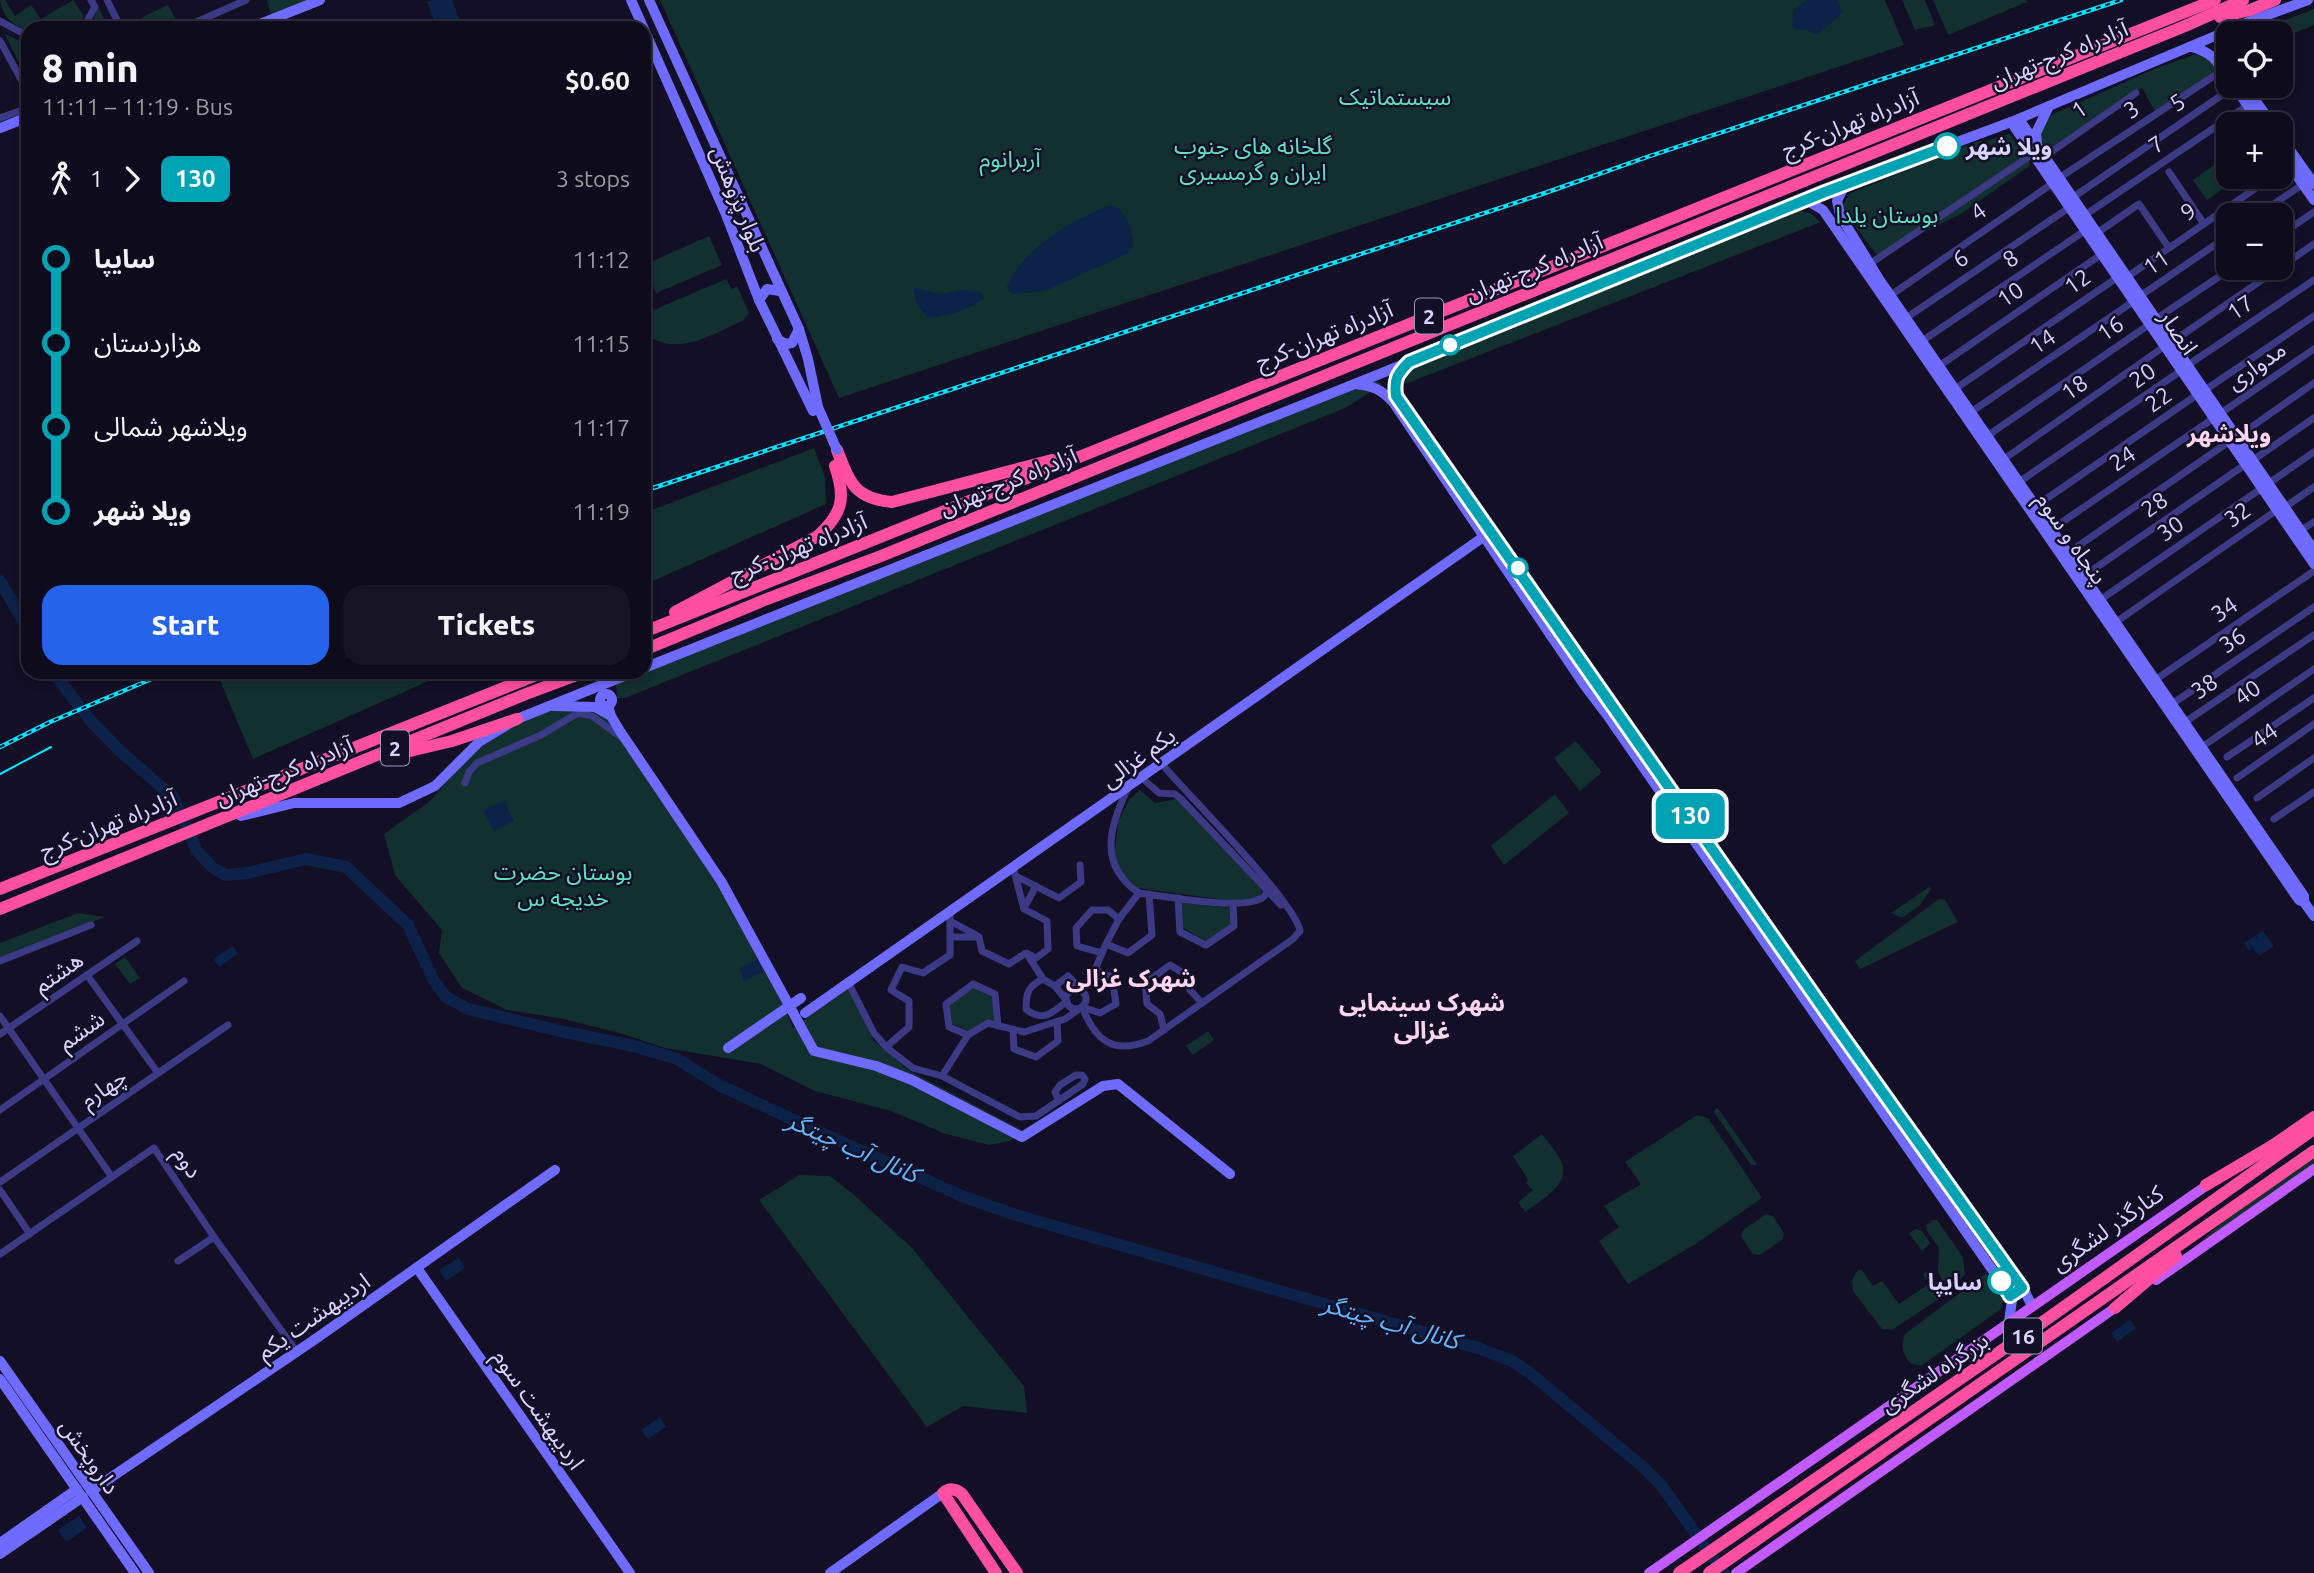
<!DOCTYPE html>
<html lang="en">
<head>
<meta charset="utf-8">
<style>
	:root { --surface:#0e0b1c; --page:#171425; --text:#f1f3f6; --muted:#9b9ba3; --line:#2e2b3b; --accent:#2563eb }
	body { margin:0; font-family:Ubuntu,"Noto Sans Arabic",sans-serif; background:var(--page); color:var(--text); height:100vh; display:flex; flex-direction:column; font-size:26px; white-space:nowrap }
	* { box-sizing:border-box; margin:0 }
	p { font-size:23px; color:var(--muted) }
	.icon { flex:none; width:38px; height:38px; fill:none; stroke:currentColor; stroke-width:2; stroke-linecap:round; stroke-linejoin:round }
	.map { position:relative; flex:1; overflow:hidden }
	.details { position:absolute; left:21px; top:21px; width:630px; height:658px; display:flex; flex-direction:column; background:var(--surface); border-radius:21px; box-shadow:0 4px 10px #0003,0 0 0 2px var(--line) }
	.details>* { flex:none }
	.badge { padding:0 14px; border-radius:10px; font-size:24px; line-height:46px }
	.tools { position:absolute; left:2216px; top:21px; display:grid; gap:14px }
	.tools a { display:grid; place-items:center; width:77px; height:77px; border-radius:14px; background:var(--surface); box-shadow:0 4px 10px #0003,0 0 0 2px var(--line); font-size:35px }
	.map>.badge { position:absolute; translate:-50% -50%; box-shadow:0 0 0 4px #fff }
	.legs { display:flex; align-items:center; gap:10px; height:77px; padding:0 21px; font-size:23px }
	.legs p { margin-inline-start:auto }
	.summary { display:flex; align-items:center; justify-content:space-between; height:119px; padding:0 21px }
	h1 { font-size:38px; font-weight:800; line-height:52px }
	.action { display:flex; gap:14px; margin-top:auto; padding:14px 21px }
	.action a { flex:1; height:80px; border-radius:21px; background:var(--accent); color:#fff; font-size:28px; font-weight:800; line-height:80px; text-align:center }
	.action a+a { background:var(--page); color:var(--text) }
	ul { padding:0 21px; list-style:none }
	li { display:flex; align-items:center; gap:24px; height:84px; font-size:26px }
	li i { display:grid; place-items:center; width:10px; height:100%; margin:0 9px; background:currentColor }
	li i::after { content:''; width:18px; height:18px; margin:-9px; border:5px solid; border-radius:50%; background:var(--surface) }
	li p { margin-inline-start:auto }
	li:first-child i { background:linear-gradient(#0000 50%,currentColor 0) }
	li:last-child i { background:linear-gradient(currentColor 50%,#0000 0) }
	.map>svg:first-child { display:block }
</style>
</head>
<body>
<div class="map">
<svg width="2314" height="1573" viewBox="0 0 2314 1573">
	<rect width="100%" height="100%" fill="#130f26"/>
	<g fill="#12302f">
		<path d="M0,0h5l10,16 16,-11 10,14 32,-19 11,16 -7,12h-49v3c-14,-6 -26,-14 -28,-31z"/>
		<path d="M267,0h40l-36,15z"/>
		<path d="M660,0h1225l19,45 -1065,353z"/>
		<path d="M1902,0h23l10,25 -20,5z"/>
		<path d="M1933,0h93l1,2 -79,33z"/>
		<path d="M168,5l10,19 -8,4h-31l-4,-7z"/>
		<path d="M99,8l9,20h-20z"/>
		<path d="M2314,9v16l-34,14v-6h-28z"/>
		<path d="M5,34l23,11v37z"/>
		<path d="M2200,53l20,15 -64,45 -14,-25 -9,4 -88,62c-8,-14 -5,-26 6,-39l108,-48z"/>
		<path d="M2008,134h2l21,31 -72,50 -82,40 -36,-47 8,-14 98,-41 32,-12h8z"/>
		<path d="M2217,163l14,20 -24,17 -14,-20z"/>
		<path d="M1796,210l14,3 11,9 -416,162 4,-16 4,-4z"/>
		<path d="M709,236l13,29 -66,28 -12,-28z"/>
		<path d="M726,279l6,10 5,-3 12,27 -5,7c-32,14 -66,38 -98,14l-2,-20z"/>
		<path d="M1375,380l7,4 -3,3 -34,21 -720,290h-8l-1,-13 5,-4z"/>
		<path d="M814,448l11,29 1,27 -182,81v-72z"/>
		<path d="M219,672h230l-196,87 -36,-86z"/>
		<path d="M570,708h19l18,8c67,101 138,200 186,312l56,-40 24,52 35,30 118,62 -16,9 -21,4 -43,-11 -55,-23 -76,-20 -54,-27 -96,-16 -45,-15 -61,-15 -52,-8 -45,-22 -23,-35 3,-23 -47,-55 -11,-41 46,-33 42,-48 51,-33 17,-7z"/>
		<path d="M1576,741l26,31 -22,19 -26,-33z"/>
		<path d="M1140,790l15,13 22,-4 85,91 -2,6 -19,4h-16l-87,-12 -16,-15 -6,-9 -1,-11 3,-31 11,-22z"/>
		<path d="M1555,794l14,19 -65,52 -13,-19z"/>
		<path d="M1929,887l2,2 -11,16 -18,13 -11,-5z"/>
		<path d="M1939,899l6,1 13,22 -98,47 -5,-8z"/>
		<path d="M1182,903l49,5v18l-24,15 -24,-13z"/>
		<path d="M78,913l27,4 -105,41v-15z"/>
		<path d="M125,957l15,21 -10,6 -15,-20z"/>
		<path d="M974,988l19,9 1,23h-8l-17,11 -18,-8 -2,-19z"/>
		<path d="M1208,1031l6,9 -21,15 -7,-9z"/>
		<path d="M1716,1108l3,2 37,53v2h-5l-37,-53z"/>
		<path d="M1697,1115l11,3 54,80 -68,47 -66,39 -29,-43 20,-14 -15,-21 37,-22 -16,-22z"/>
		<path d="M1542,1134c7,10 19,22 21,33 4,20 -25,35 -38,45l-7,-10 15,-12 -7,-7 2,-3 -15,-24z"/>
		<path d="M2314,1156v8l-122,86 36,-34z"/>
		<path d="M799,1175l31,1 23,18 59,54 112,138 3,27 -64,-7 -36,21 -168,-227z"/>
		<path d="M1766,1214l7,2 11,17 -1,6 -23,16 -7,-1 -11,-16v-7z"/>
		<path d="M1933,1220h4l26,37 2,17 -10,13h-9l-8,-15 1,-24 -12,-17 -1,-6z"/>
		<path d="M1916,1229l6,2 8,12 -8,8 -13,-18z"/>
		<path d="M1858,1270h4l11,16 9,-5 17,23 30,-20 -6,-10 4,-3c6,9 15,17 12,28l-47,31 -10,-1 -29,-38 -1,-11z"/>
		<path d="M1985,1274h5l15,22 -4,13 -80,57 -11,-3c-7,-8 -10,-18 -5,-29z"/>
	</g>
	<g fill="#0c2248">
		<path d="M432,0h20l11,28h-26l-10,-26z"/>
		<path d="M1807,0h30l6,12 -25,23 -11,-5h-11l-4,-6 2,-15z"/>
		<path d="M1112,205c15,6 19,25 22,39l-5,9 -84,38 -32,3 -4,-2 -2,-5c14,-38 69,-70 105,-82z"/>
		<path d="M914,288l28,6 20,-4 18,2 4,6c-17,13 -34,18 -55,20 -10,-9 -15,-16 -15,-30z"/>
		<path d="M504,800l10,21 -20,10 -11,-20z"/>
		<path d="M2263,931l11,15 -15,10 -11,-14 4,7 -3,2 -5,-8 11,-7 4,4 -3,-5z"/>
		<path d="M233,946l5,8 -19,13 -6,-8z"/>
		<path d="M758,959l6,13 -20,9 -4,-13z"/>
		<path d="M459,1258l6,10 -19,13 -7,-11z"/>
		<path d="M2130,1320l6,8 -19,14 -6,-9z"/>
		<path d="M660,1417l6,10 -18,12 -7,-9z"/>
		<path d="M79,1516l8,12 -21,14 -8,-12z"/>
	</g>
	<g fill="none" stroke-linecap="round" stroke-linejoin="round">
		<g stroke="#0c2248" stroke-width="12">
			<path d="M0,581l28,49"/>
			<path d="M53,672l36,47 30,31 54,47 24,54 16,17 13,7 21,-2 59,-14 40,8 62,58 26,56 12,16 22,12 92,22 74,15 43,13 42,26 98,46 147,66 52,18 462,133 34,13 18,12 113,94 18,18 63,88"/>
		</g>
		<g stroke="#3d3a85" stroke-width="7">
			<path d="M107,0l14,28"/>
			<path d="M0,21l28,15"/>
			<path d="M83,28l12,-21 -4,-7"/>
			<path d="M183,28l63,-28"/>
			<path d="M0,41l28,51"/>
			<path d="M0,118l28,-10"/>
			<path d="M2044,157l92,-64"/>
			<path d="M2169,172l35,52"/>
			<path d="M2059,178l164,-108"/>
			<path d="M2072,198l163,-112"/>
			<path d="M2085,215l163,-110"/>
			<path d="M2258,215l45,-31"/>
			<path d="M2097,233l42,-29 30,44"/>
			<path d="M2280,235l34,-23"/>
			<path d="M1871,263l162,-109"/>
			<path d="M2127,277l145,-100"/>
			<path d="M1891,295l162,-112"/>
			<path d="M2140,296l88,-60"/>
			<path d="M1906,318l164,-111"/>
			<path d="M2156,319l76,-51"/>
			<path d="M1922,341l164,-111"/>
			<path d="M2172,342l142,-98"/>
			<path d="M2188,365l126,-85"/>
			<path d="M1939,366l163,-112"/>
			<path d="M1955,389l163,-112"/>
			<path d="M2205,390l109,-74"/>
			<path d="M1971,412l163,-111"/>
			<path d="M2221,413l93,-64"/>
			<path d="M1987,436l163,-112"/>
			<path d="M2237,437l77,-54"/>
			<path d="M2004,459l161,-113"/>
			<path d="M2253,460l61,-42"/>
			<path d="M2019,482l163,-112"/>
			<path d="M2269,483l45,-31"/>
			<path d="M2036,506l162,-112"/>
			<path d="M2285,507l29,-20"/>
			<path d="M2052,529l162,-111"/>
			<path d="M2301,530l13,-8"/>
			<path d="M2068,553l162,-112"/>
			<path d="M2084,576l162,-112"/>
			<path d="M2100,600l162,-112"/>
			<path d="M2116,622l161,-112"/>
			<path d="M2155,680l159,-109"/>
			<path d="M2172,704l142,-97"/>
			<path d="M2185,722l129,-87"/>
			<path d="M2202,747l112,-78"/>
			<path d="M2227,757l87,-59"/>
			<path d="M1142,778l17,15 16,1 6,5 100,106"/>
			<path d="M2237,778l77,-54"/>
			<path d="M465,783l4,-11 8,-9 64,-28 37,-22 14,3 30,22"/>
			<path d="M1128,788c-19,39 -30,77 11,105 26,3 102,18 123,5 5,-3 6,-8 7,-14"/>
			<path d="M2257,798l57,-40"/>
			<path d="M2274,819l40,-27"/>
			<path d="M1016,876l43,22 22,-16 -1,-17"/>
			<path d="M1139,893l-20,26 -13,25 22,9 24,-18 -3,-41"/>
			<path d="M1178,898l2,34 26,13 28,-19 -1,-23"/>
			<path d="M1024,908l12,-22"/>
			<path d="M950,921l28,15"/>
			<path d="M950,937h29l3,14 27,13 17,-11 10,5 12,-9 -1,-28 -23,-12 -11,-42"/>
			<path d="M1106,944l-4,9 -25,-7 -1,-18 16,-18h16l11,9"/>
			<path d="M1029,957l14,22c-15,7 -17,14 -17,30 16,14 27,4 41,-8l-12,-15 -12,-7"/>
			<path d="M0,961l91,-36"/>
			<path d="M87,975l71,98"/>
			<path d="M848,982l26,51 12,14 27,21 29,8 78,41 16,-1 47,-32 2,-5 -3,-4h-6l-16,10 -5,7 4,9"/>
			<path d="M1055,986l13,-10 14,15 13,-21 7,-17"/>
			<circle cx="1076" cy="999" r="10"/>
			<path d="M1082,1007c13,32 29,48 66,34l145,-102 7,-8c-3,-27 -115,-139 -139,-168"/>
			<path d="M1082,1007l18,6 16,-9 -4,-27 -17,-7"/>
			<path d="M0,1016l112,161"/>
			<path d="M1164,1030l-4,-16 -13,-10 -2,-21 25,-18 18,11 2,14 12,13"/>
			<path d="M1013,1031l1,18 22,8 22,-16 -1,-18"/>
			<path d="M0,1034l137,-93"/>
			<path d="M968,1035l-19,-8 -3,-23 27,-20 22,10 3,32"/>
			<path d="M886,1047l23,-20v-26l-18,-11 11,-23 21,6 27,-18v-44"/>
			<path d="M942,1076l26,-41 20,-12 36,9 41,-13 17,-12"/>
			<path d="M0,1110l184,-129"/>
			<path d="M0,1182l228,-157"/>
			<path d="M0,1190l30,44"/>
			<path d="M0,1254l154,-106 60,89 83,115"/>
			<path d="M178,1261l36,-24"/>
		</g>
		<g stroke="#6f6bff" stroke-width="10">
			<path d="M631,0l94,212 34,88 54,111"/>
			<path d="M649,0l150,329 9,30 10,48"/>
			<path d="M250,28l70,-28"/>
			<path d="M2192,47c18,4 25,14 36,29"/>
			<path d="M2217,61l-1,-5 7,-7 5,2"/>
			<path d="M2234,86l27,38"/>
			<path d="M2245,86l27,38"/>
			<path d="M2019,119l295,431"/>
			<path d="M2011,122l303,442"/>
			<path d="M0,128l28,-11"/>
			<path d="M2280,136l34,48"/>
			<path d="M2037,144l-1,-11 13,-27"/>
			<path d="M2280,152l34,48"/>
			<path d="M1845,184l-8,17 3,14 39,64 425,617v6"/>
			<path d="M1806,200l17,10 476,690 5,2 10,14"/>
			<path d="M759,300l8,-11 13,2"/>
			<path d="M777,339l9,5 6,-1 7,-14"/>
			<path d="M1406,365c-11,11 -12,16 -9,31l435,625 193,271 7,14"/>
			<path d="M1355,384c18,2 26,5 38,18l192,284 22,29 400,576 5,9 -3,22"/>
			<path d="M644,668l738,-295 463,-189 166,-62 235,-99 62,-23"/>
			<circle cx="606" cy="700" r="6"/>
			<path d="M554,706l41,1 16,9"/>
			<path d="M608,706l3,10 9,15 101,150 93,170 62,15 36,14 110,57 81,-51 15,-2 112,90"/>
			<path d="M241,816l53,-13h105l36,-17 44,-44 38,-23 117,-47"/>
			<path d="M805,1013l684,-480"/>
			<path d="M728,1048l73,-50"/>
			<path d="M417,1268l213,305"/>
			<path d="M0,1361l149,212"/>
			<path d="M0,1379l135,194"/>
			<path d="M91,1491l223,-151 241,-170"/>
			<path d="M0,1543l77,-54"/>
			<path d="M0,1554l83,-57"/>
			<path d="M830,1573l113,-80"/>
		</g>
		<g stroke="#c25bff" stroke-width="10">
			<path d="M2156,1280l158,-111"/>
			<path d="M1649,1573l564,-392"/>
			<path d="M1736,1573l383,-268"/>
		</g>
		<g stroke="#ff4fa3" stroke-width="12">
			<path d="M2220,17l30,-7 25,-10"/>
			<path d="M837,450c13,33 17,48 55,52l160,-42"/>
			<path d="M675,612l143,-76c25,-23 28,-38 17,-70"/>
			<path d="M644,632l1571,-632"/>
			<path d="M644,650l118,-49 119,-45 1304,-530 58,-26"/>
			<path d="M397,754l55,-13 65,-22"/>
			<path d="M0,889l544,-217"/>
			<path d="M0,909l526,-215 59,-22"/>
			<path d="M2206,1185l66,-39 42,-29"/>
			<path d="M2115,1308l61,-52"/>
			<path d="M996,1573l-53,-80c6,-5 13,-5 19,1l55,79"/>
			<path d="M1679,1573l368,-254 267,-190"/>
			<path d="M1709,1573l605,-422"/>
		</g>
		<path stroke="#00e5ff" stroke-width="2" d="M0,774l51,-27"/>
		<defs>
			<g id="rail">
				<path d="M644,491l898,-297 108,-38 471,-156"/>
				<path d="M0,747l50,-25 118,-50"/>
			</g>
		</defs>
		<use href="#rail" stroke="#00e5ff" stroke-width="4.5"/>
		<use href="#rail" stroke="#130f26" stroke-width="2" stroke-dasharray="5" stroke-linecap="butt"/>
		<path stroke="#6f6bff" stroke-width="10" d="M818,407l19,43"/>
	</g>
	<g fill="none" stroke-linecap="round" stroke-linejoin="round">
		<defs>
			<path id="line-1" d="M1947,146l-122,46 -416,170c-12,12 -15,17 -13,34l436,625 190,267 -12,8 -9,-15"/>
		</defs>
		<use href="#line-1" stroke="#fff" stroke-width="16"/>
		<use href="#line-1" stroke="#00a3b4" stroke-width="10"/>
	</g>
	<g fill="#fff" stroke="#00a3b4" stroke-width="3.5">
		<circle cx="1947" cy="146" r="12"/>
		<circle cx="1450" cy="345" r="9"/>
		<circle cx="1518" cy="568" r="9"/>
		<circle cx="2001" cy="1281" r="12"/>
	</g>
	<g text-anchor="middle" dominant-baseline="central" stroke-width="5" stroke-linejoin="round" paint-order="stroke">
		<g fill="#130f26" stroke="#9e99be" stroke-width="2">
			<rect x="1415" y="298.5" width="28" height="35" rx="5"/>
			<rect x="381" y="730.5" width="28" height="35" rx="5"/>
			<rect x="2004" y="1318.5" width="38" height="35" rx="5"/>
		</g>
		<g font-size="21" font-weight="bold" fill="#d9d4ff">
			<text x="1429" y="316">2</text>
			<text x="395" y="748">2</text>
			<text x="2023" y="1336">16</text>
		</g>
		<g font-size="23" fill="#d9d4ff" stroke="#130f26">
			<text transform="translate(2059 54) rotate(-22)">آزادراه کرج-تهران</text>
			<text transform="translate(2177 102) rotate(-34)">5</text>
			<text transform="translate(2079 109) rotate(-35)">1</text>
			<text transform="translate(2131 109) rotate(-33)">3</text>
			<text transform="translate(1850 123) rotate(-22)">آزادراه تهران-کرج</text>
			<text transform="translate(2156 144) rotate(-34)">7</text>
			<text transform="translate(739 199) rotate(68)">بلوار پژوهش</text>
			<text transform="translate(1978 211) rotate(-35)">4</text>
			<text transform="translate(2188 211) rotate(-35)">9</text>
			<text transform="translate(1960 258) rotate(-34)">6</text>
			<text transform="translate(2010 258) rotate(-34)">8</text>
			<text transform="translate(2156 262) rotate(-34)">11</text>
			<text transform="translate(1534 267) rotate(-22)">آزادراه کرج-تهران</text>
			<text transform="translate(2077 281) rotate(-35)">12</text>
			<text transform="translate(2010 294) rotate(-34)">10</text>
			<text transform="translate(2240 307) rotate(-34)">17</text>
			<text transform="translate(2110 328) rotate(-34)">16</text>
			<text transform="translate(2179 332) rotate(56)">انصار</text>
			<text transform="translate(1324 335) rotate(-22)">آزادراه تهران-کرج</text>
			<text transform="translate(2042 341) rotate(-34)">14</text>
			<text transform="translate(2256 365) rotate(-35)">مدواری</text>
			<text transform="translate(2142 375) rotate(-35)">20</text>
			<text transform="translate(2074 387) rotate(-35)">18</text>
			<text transform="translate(2158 399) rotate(-35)">22</text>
			<text transform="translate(2122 458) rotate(-34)">24</text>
			<text transform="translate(1008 481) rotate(-22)">آزادراه کرج-تهران</text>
			<text transform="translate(2154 504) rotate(-35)">28</text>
			<text transform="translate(2237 514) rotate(-35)">32</text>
			<text transform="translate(2170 528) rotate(-35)">30</text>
			<text transform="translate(2072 538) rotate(55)">پنجاه و سوم</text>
			<text transform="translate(798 547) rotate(-22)">آزادراه تهران-کرج</text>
			<text transform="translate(2224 609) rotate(-34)">34</text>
			<text transform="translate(2232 640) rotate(-34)">36</text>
			<text transform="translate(2204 686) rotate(-34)">38</text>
			<text transform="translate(2247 692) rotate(-35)">40</text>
			<text transform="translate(2264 735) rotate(-35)">44</text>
			<text transform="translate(1138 757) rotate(-36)">یکم غزالی</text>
			<text transform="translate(284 771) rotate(-22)">آزادراه کرج-تهران</text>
			<text transform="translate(108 824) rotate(-22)">آزادراه تهران-کرج</text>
			<text transform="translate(58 972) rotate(-35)">هشتم</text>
			<text transform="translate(81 1030) rotate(-35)">ششم</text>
			<text transform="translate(103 1088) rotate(-35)">چهارم</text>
			<text transform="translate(188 1162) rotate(56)">دوم</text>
			<text transform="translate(2107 1228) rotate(-35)">کنارگذر لشگری</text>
			<text transform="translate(313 1316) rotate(-35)">اردیبهشت یکم</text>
			<text transform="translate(1934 1372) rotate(-34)">بزرگراه لشگری</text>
			<text transform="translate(539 1409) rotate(55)">اردیبهشت سوم</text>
			<text transform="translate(90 1456) rotate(55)">داروپخش</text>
		</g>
		<g font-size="23" fill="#5fe0c0" stroke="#130f26">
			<text x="1395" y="96">سیستماتیک</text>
			<text x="1253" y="145">گلخانه های جنوب<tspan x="1253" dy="26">ایران و گرمسیری</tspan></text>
			<text x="1010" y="158">آربرانوم</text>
			<text x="1887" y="214">بوستان یلدا</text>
			<text x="563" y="871">بوستان حضرت<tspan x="563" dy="26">خدیجه س</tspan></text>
		</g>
		<g font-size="23" font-weight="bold" fill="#d9d4ff" stroke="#130f26" text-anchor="start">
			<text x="1966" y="146">ویلا شهر</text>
			<text x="1982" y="1281" text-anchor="end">سایپا</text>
		</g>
		<g font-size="24" font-weight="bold" fill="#ffd6f0" stroke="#130f26">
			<text x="2229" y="433">ویلاشهر</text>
			<text x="1131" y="978">شهرک غزالی</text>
			<text x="1422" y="1002">شهرک سینمایی<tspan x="1422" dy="28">غزالی</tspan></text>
		</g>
		<g font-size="24" font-style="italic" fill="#62b6ff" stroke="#130f26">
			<text transform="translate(853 1147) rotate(24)">کانال آب چیتگر</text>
			<text transform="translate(1391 1322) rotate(16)">کانال آب چیتگر</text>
		</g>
	</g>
</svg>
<div class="tools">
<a><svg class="icon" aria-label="locate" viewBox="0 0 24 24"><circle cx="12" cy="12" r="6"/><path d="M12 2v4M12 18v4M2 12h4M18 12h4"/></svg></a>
<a>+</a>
<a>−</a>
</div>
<b class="badge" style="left:1690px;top:816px;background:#00a3b4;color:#fff">130</b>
<section class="details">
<div class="summary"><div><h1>8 min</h1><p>11:11 – 11:19 · Bus</p></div><b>$0.60</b></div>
<div class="legs"><svg class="icon" aria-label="walk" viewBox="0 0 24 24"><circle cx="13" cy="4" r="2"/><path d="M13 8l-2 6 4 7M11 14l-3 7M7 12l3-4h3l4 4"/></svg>1<svg class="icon" aria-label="forward" viewBox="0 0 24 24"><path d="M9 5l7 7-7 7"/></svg><b class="badge" style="background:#00a3b4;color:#fff">130</b><p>3 stops</p></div>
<ul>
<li><i style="color:#00a3b4"></i><b>سایپا</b><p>11:12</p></li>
<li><i style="color:#00a3b4"></i><span>هزاردستان</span><p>11:15</p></li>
<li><i style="color:#00a3b4"></i><span>ویلاشهر شمالی</span><p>11:17</p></li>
<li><i style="color:#00a3b4"></i><b>ویلا شهر</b><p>11:19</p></li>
</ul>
<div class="action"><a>Start</a><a>Tickets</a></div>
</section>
</div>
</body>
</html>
